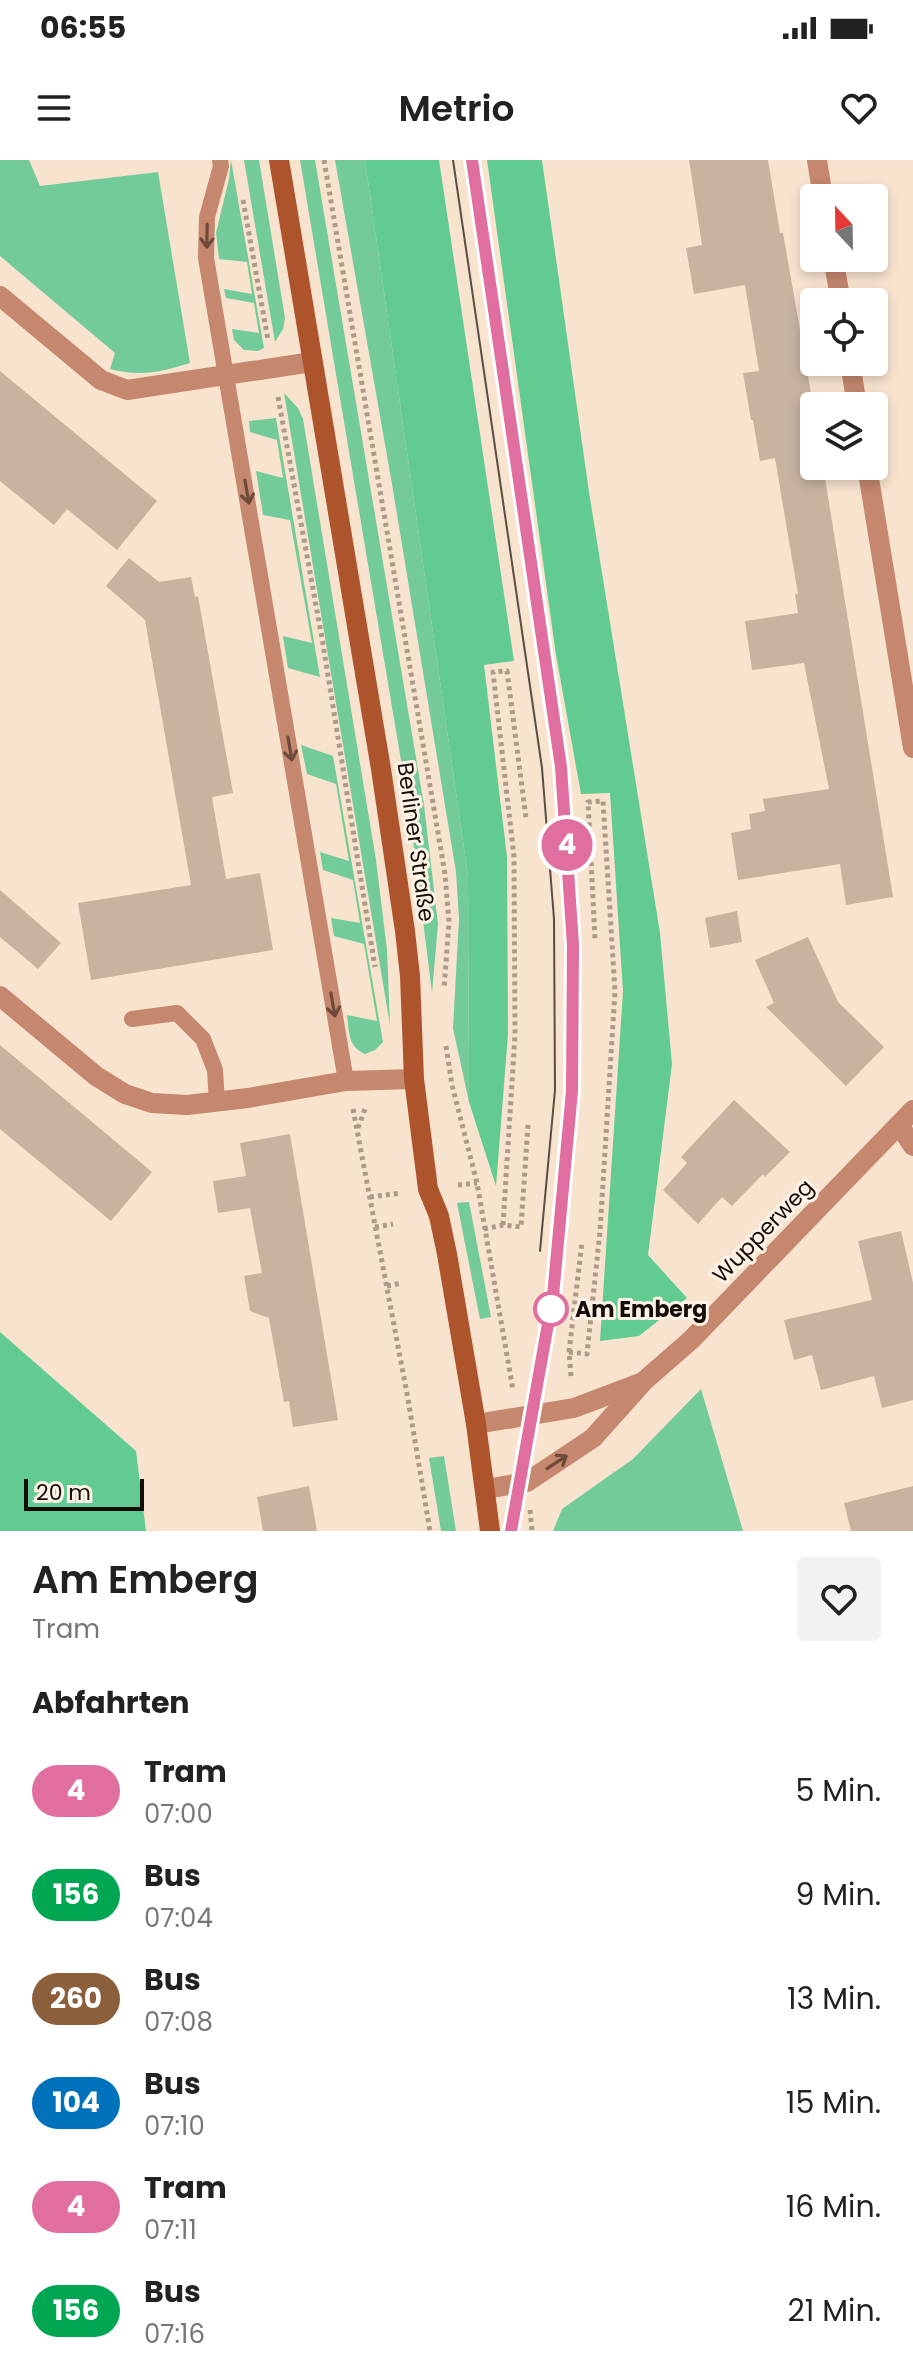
<!DOCTYPE html>
<html lang="de">
<head>
<meta charset="utf-8">
<style>
	:root { --surface:#fff; --page:#f2f2f2; --text:#222; --muted:#767676 }
	body { margin:0; font-family:Poppins,sans-serif; background:var(--page); color:var(--text); height:100vh; display:flex; flex-direction:column; font-size:30px; white-space:nowrap }
	* { box-sizing:border-box; margin:0 }
	p { font-size:26px; color:var(--muted) }
	.icon { flex:none; width:44px; height:44px; fill:none; stroke:currentColor; stroke-width:2; stroke-linecap:round; stroke-linejoin:round }
	.map { position:relative; height:1371px; overflow:hidden }
	.drawer { display:flex; flex-direction:column; background:var(--surface); flex:1 }
	.drawer>* { flex:none }
	.badge { padding:0 16px; border-radius:26px; font-size:28px; line-height:52px }
	.needle { width:52px; rotate:338deg }
	.buttons { position:absolute; left:800px; top:24px; display:grid; gap:16px }
	.buttons a { display:grid; place-items:center; width:88px; height:88px; border-radius:8px; background:var(--surface); box-shadow:0 4px 12px #0003; font-size:40px }
	.scale { position:absolute; left:24px; bottom:20px; width:120px; box-sizing:border-box; padding-left:8px; border:4px solid #150e07; border-top:0; font-size:22px; line-height:28px; white-space:nowrap; color:#150e07; -webkit-text-stroke:6px #fff2e6; paint-order:stroke }
	.map>.badge { position:absolute; translate:-50% -50%; box-shadow:0 0 0 4px #fff }
	h2 { padding:0 32px; font-size:30px; line-height:72px }
	.round { display:grid; place-items:center; flex:none; width:84px; height:84px; border-radius:8px; background:var(--page) }
	.headline { display:flex; align-items:center; justify-content:space-between; height:136px; padding:0 32px }
	h1 { font-size:38px; font-weight:600; line-height:60px }
	ul { padding:0; list-style:none }
	li { display:flex; align-items:center; gap:24px; height:104px; padding:0 32px }
	li div { flex:1 }
	li b { display:block; font-size:30px }
	li em { font-style:normal }
	li .badge { min-width:88px; font-weight:700; text-align:center }
	.status { display:flex; justify-content:space-between; align-items:center; height:56px; padding:0 40px; background:var(--surface); direction:ltr }
	.status svg { height:22px; fill:currentColor }
	header { display:flex; justify-content:space-between; align-items:center; height:104px; padding:0 32px; background:var(--surface); font-size:36px; font-weight:600 }
	.map>svg:first-child { display:block }
</style>
</head>
<body>
<div class="status"><b>06:55</b><svg viewBox="0 0 49 12"><path d="M0 12V9h3v3zM5 12V6h3v6zM10 12V3h3v9zM15 12V0h3v12zM26 1h20v11H26zM47 4h2v5h-2z"/></svg></div>
<header><svg class="icon" aria-label="menu" viewBox="0 0 24 24"><path d="M4 6h16M4 12h16M4 18h16"/></svg>Metrio<svg class="icon" aria-label="heart" viewBox="0 0 24 24"><path d="M12 20l-8-8c-3-5 5-10 8-4 3-6 11-1 8 4z"/></svg></header>
<div class="map">
<svg width="913" height="1371" viewBox="0 0 913 1371">
	<rect width="100%" height="100%" fill="#f8e3cf"/>
	<g fill="#72cb98">
		<path d="M0,0h29l11,26 118,-14 32,191c-29,9 -50,14 -80,6l5,-16 -115,-97z"/>
		<path d="M231,0l33,188 -6,3 -14,-1 -10,-10 -2,-11 27,4 -5,-30 -28,-5 -2,-9 28,5 -5,-32 -28,-3 -3,-26 13,-54z"/>
		<path d="M244,0h15l26,158 -2,11 -8,13z"/>
		<path d="M300,0h15l109,645 14,119 -6,69 -23,-185z"/>
		<path d="M335,0h30l103,716 1,226 -16,-74 6,-109 -3,-47 -64,-388z"/>
		<path d="M284,233l14,15 5,11 73,441 11,90 3,75z"/>
		<path d="M276,258l44,259 -32,-9 -5,-32 29,7 -22,-123 -27,-5 -7,-44 27,7 -6,-38 -27,-8 -1,-11z"/>
		<path d="M301,585l32,11 50,286 -8,8 -10,4c-17,-7 -16,-23 -18,-39l30,6 -13,-77 -30,-8 -3,-18 29,5 -7,-43 -30,-10 -3,-18 29,9 -13,-77 -29,-10z"/>
		<path d="M469,1042l22,115 -11,2 -23,-116z"/>
		<path d="M701,1229l42,142h-190l9,-22 71,-50z"/>
		<path d="M444,1296l12,75h-15l-12,-73z"/>
	</g>
	<g fill="#62cb91">
		<path d="M365,0h74l75,501 -30,4 23,192 1,177 -12,152 -27,-84 -1,-226z"/>
		<path d="M487,0h55l47,332 71,441 12,131 -24,191 39,43 -48,38 -39,5 23,-350 -13,-198 -29,1 -25,-139z"/>
		<path d="M0,1172l136,119 10,80h-146z"/>
	</g>
	<g fill="#c8b3a0">
		<path d="M689,0h79l12,73h3l31,177v56h9l70,431 -47,8 -6,-41 -102,16 -7,-47 20,-4 -2,-15 16,-3 -2,-12 66,-10 -25,-126 -52,7 -7,-49 53,-8 -3,-19h3l-23,-136 -15,3 -7,-41h-2l-8,-47 16,-2 -14,-86 -51,9 -8,-46 16,-3z"/>
		<path d="M0,211l157,130 -40,49 -50,-41 -13,16 -54,-44z"/>
		<path d="M129,398l30,24 32,-5 4,20 3,-1 35,197 -21,4 14,82 34,-6 13,77 -182,30 -13,-77 113,-18 -46,-265 -39,-34z"/>
		<path d="M0,730l61,53 -23,26 -38,-32z"/>
		<path d="M737,751l5,31 -32,6 -5,-30z"/>
		<path d="M808,777l30,65 46,45 -38,39 -80,-79 8,-4 -19,-43z"/>
		<path d="M0,885l152,127 -41,49 -111,-92z"/>
		<path d="M734,940l56,52 -25,25 -2,-3 -31,32 -10,-9 -24,27 -35,-34 24,-27 -6,-6z"/>
		<path d="M290,974l48,286 -45,7 -4,-26 -5,1 -15,-84 -19,-7 -6,-35 18,-3 -12,-65 -32,5 -5,-32 33,-5 -6,-33z"/>
		<path d="M901,1071l12,52v117l-31,8 -8,-32 -53,14 -9,-35 -18,5 -10,-40 88,-20 -14,-59z"/>
		<path d="M309,1326l8,45h-54l-6,-34z"/>
		<path d="M913,1326v45h-62l-7,-28z"/>
	</g>
	<g fill="none" stroke-linecap="round" stroke-linejoin="round">
		<g stroke="#ab9b8b" stroke-width="5" stroke-dasharray="4 4" stroke-linecap="butt">
			<path d="M324,0l121,714 4,48 -5,67"/>
			<path d="M243,40l25,140"/>
			<path d="M278,237l44,241 53,329"/>
			<path d="M446,886l6,39 25,98 36,207"/>
			<path d="M353,949l55,290 22,132"/>
			<path d="M358,968l7,-19"/>
			<path d="M458,1025l19,-2"/>
			<path d="M370,1037l31,-4"/>
			<path d="M503,1065l12,-190 -1,-178 -21,-185 14,-1 19,147"/>
			<path d="M375,1067l18,-3"/>
			<path d="M484,1069l19,-4 18,2 7,-102"/>
			<path d="M387,1126l15,-3"/>
			<path d="M569,1192l18,2 13,-123 15,-240 -12,-190 -15,1 7,137"/>
			<path d="M571,1216l-2,-24 13,-110"/>
			<path d="M530,1350l2,21"/>
		</g>
		<g stroke="#c5876d" stroke-width="16">
			<path d="M220,0l1,6 -14,51 -1,41 140,823"/>
			<path d="M132,859l45,-6 26,26 12,31 2,32"/>
		</g>
		<g stroke="#c5876d" stroke-width="20">
			<path d="M817,0l6,38"/>
			<path d="M833,98l8,44"/>
			<path d="M0,136l101,84 26,10 185,-28"/>
			<path d="M850,202l7,44"/>
			<path d="M867,306l46,282"/>
			<path d="M0,836l96,80 29,18 27,9 35,2 61,-7 98,-17 68,-2"/>
			<path d="M899,965l14,21"/>
			<path d="M476,1264l98,-16 66,-25"/>
			<path d="M486,1329l41,-7 66,-44 51,-57 47,-41 222,-230"/>
		</g>
		<path stroke="#ae542c" stroke-width="20" d="M279,0l102,609 24,162 5,45 4,103 14,110 11,27 8,38 29,170 14,107"/>
		<g stroke="#594e43" stroke-width="2">
			<path d="M453,0l89,608 12,151 1,171 -15,161"/>
			<path d="M472,0l75,503 14,104 11,150v174l-19,205"/>
		</g>
	</g>
	<defs><path id="oneway-shaft" d="M-6 0H5M1.5-3L5.5 0L1.5 3" fill="none" stroke-width="1.6" stroke-linecap="round" stroke-linejoin="round" transform="scale(2)"/></defs>
	<g stroke="#6d4a3a">
		<use href="#oneway-shaft" transform="translate(207 76) rotate(91)"/>
		<use href="#oneway-shaft" transform="translate(247 332) rotate(80)"/>
		<use href="#oneway-shaft" transform="translate(290 589) rotate(80)"/>
		<use href="#oneway-shaft" transform="translate(333 845) rotate(80)"/>
		<use href="#oneway-shaft" transform="translate(557 1302) rotate(-33)"/>
	</g>
	<g fill="none" stroke-linecap="round" stroke-linejoin="round">
		<defs>
			<path id="line" d="M472,0l89,607 12,178 -1,146 -19,205 -42,235"/>
		</defs>
		<use href="#line" stroke="#fff" stroke-width="18"/>
		<use href="#line" stroke="#e06e9f" stroke-width="12"/>
	</g>
	<circle fill="#fff" stroke="#e06e9f" stroke-width="4" cx="551" cy="1149" r="16"/>
	<g text-anchor="middle" dominant-baseline="central" stroke-width="6" stroke-linejoin="round" paint-order="stroke">
		<g font-size="22" fill="#150e07" stroke="#fff2e6">
			<text transform="translate(416 682) rotate(82)">Berliner Straße</text>
			<text transform="translate(763 1071) rotate(-46)">Wupperweg</text>
		</g>
		<g font-size="22" font-weight="bold" fill="#150e07" stroke="#fff2e6" text-anchor="start">
			<text x="575" y="1149">Am Emberg</text>
		</g>
	</g>
</svg>
<div class="buttons">
<a><svg class="needle" viewBox="-14 -14 28 28"><path d="M0-13l5 13h-10z" fill="#e53935"/><path d="M0 13l5-13h-10z" fill="#767676"/></svg></a>
<a><svg class="icon" aria-label="locate" viewBox="0 0 24 24"><circle cx="12" cy="12" r="6"/><path d="M12 2v4M12 18v4M2 12h4M18 12h4"/></svg></a>
<a><svg class="icon" aria-label="layers" viewBox="0 0 24 24"><path d="M12 4l9 5-9 5-9-5zM3 14l9 5 9-5"/></svg></a>
</div>
<div class="scale">20 m</div>
<b class="badge" style="left:567px;top:685px;background:#e06e9f;color:#fff">4</b>
</div>
<section class="drawer">
<div class="headline"><div><h1>Am Emberg</h1><p>Tram</p></div><a class="round"><svg class="icon" aria-label="heart" viewBox="0 0 24 24"><path d="M12 20l-8-8c-3-5 5-10 8-4 3-6 11-1 8 4z"/></svg></a></div>
<h2>Abfahrten</h2>
<ul>
<li><span class="badge" style="background:#e06e9f;color:#fff">4</span><div><b>Tram</b><p>07:00</p></div><em>5 Min.</em></li>
<li><span class="badge" style="background:#00a651;color:#fff">156</span><div><b>Bus</b><p>07:04</p></div><em>9 Min.</em></li>
<li><span class="badge" style="background:#8b5e3c;color:#fff">260</span><div><b>Bus</b><p>07:08</p></div><em>13 Min.</em></li>
<li><span class="badge" style="background:#0072bc;color:#fff">104</span><div><b>Bus</b><p>07:10</p></div><em>15 Min.</em></li>
<li><span class="badge" style="background:#e06e9f;color:#fff">4</span><div><b>Tram</b><p>07:11</p></div><em>16 Min.</em></li>
<li><span class="badge" style="background:#00a651;color:#fff">156</span><div><b>Bus</b><p>07:16</p></div><em>21 Min.</em></li>
</ul>
</section>
</body>
</html>
